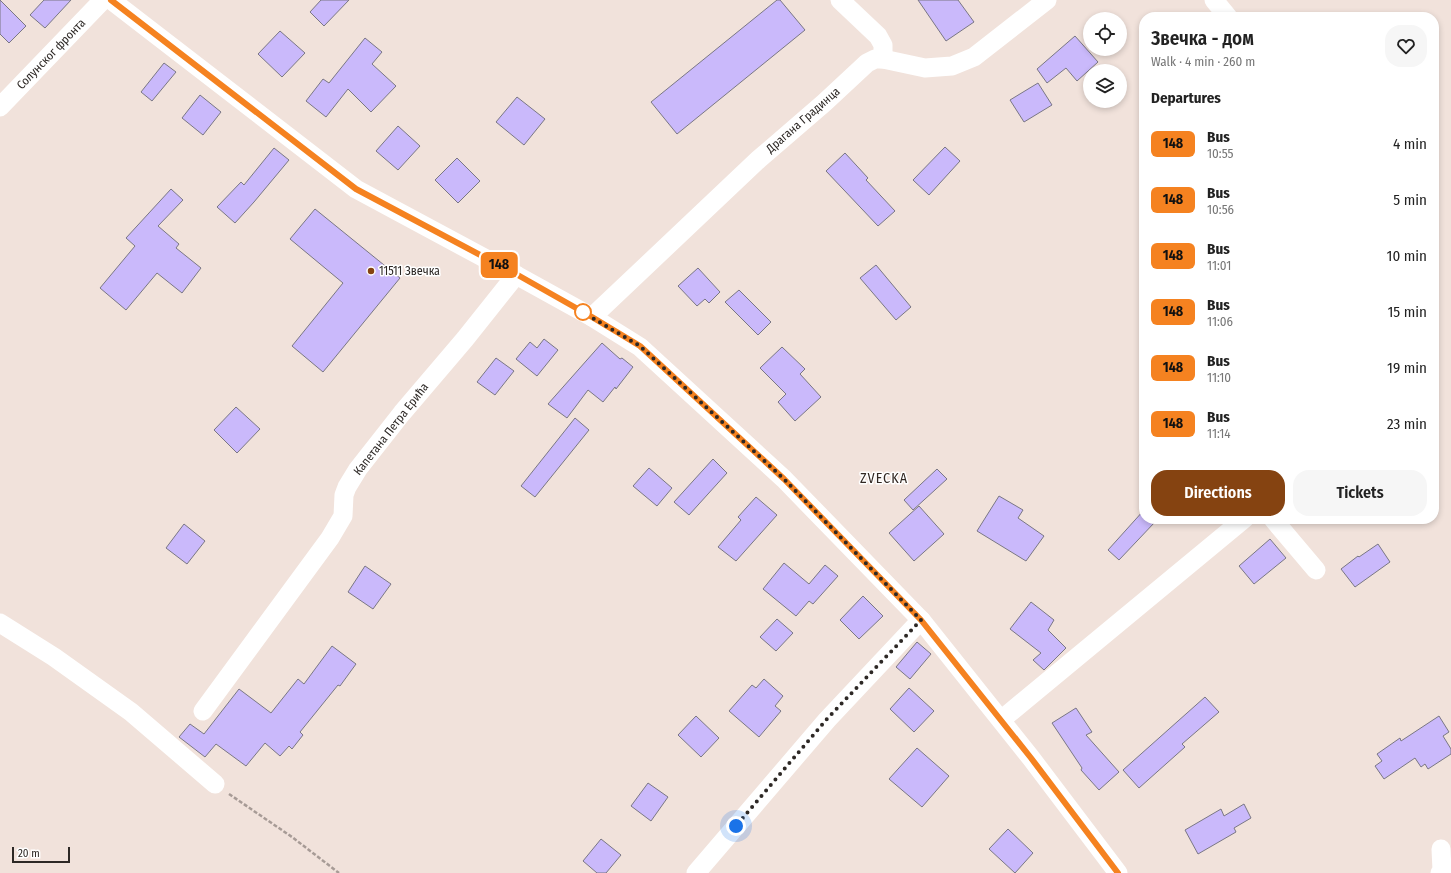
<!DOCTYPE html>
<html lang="en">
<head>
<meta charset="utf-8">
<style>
	:root { --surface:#fff; --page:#f6f6f6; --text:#222; --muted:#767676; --accent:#854311 }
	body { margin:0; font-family:"Fira Sans Condensed",sans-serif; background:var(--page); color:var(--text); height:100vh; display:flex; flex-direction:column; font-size:15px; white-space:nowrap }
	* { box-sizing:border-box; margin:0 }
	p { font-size:13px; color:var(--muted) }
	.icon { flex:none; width:22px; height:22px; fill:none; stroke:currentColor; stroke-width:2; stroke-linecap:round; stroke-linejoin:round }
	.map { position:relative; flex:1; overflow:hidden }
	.sheet { position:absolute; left:1139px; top:12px; width:300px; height:512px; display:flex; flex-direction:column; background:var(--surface); border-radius:16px; box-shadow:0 2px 6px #0003 }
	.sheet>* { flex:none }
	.badge { padding:0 8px; border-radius:6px; font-size:14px; line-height:26px }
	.tools { position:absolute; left:1083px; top:12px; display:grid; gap:8px }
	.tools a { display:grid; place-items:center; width:44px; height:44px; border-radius:50%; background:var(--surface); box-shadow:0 2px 6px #0003; font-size:20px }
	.scale { position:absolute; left:12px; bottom:10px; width:58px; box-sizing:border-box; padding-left:4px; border:2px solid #2d2825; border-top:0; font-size:11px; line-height:14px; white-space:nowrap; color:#2d2825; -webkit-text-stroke:3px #fff; paint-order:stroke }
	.you { position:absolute; width:20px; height:20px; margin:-10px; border:3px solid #fff; border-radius:50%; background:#1a73e8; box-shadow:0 0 0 6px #1a73e833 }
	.map>.badge { position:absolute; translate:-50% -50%; box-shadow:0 0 0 2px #fff }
	h2 { padding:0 12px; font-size:15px; line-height:36px }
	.round { display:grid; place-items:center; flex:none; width:42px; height:42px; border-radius:16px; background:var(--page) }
	.overview { display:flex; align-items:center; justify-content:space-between; height:68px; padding:0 12px }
	h1 { font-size:19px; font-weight:600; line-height:30px }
	.primary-button { display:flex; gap:8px; margin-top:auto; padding:8px 12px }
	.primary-button a { flex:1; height:46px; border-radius:16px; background:var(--accent); color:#fff; font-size:16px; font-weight:600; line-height:46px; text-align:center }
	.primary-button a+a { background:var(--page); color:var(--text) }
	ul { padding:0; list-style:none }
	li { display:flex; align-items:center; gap:12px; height:56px; padding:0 12px }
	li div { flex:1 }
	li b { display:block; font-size:15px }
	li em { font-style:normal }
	li .badge { min-width:44px; font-weight:700; text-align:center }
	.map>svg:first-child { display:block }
</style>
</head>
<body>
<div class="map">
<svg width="1451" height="873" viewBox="0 0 1451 873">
	<rect width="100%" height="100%" fill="#f1e2db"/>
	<g fill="#cab9fb" stroke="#7a7784">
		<path d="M0,0l26,26 -17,17 -9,-9z"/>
		<path d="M44,0h27l-26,28 -15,-13z"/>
		<path d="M321,0h28l-25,26 -14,-14z"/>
		<path d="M777,0h3l25,30 -128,104 -26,-32z"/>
		<path d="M918,0h40l16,22 -28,19z"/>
		<path d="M280,31l25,22 -23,24 -24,-23z"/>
		<path d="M1075,36l23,26 -21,19 -11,-13 -19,15 -10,-14z"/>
		<path d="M365,38l17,14 -10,12 24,22 -25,26 -23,-23 -22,28 -20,-16 17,-22 6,4z"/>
		<path d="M164,63l12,9 -24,29 -11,-9z"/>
		<path d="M1038,83l14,22 -28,17 -14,-22z"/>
		<path d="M200,95l21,17 -18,23 -21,-17z"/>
		<path d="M517,97l28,22 -21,26 -28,-23z"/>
		<path d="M398,126l22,20 -22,24 -22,-19z"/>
		<path d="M945,147l15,14 -31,34 -16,-15z"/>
		<path d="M274,148l15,12 -35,42 -19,21 -18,-16 24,-25 3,3z"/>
		<path d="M845,153l23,25 -2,2 29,31 -17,15 -52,-55z"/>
		<path d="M457,158l23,23 -22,22 -23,-23z"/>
		<path d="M171,189l12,11 -25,26 21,18 -3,4 25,20 -19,25 -25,-20 -31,37 -26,-22 35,-42 -9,-8z"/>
		<path d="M315,209l85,69 -77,94 -31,-26 51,-63 -53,-44z"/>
		<path d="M876,265l35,42 -15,13 -36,-42z"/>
		<path d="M698,268l22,24 -11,11 -4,-4 -8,7 -19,-20z"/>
		<path d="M739,290l32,32 -13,13 -33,-33z"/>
		<path d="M544,339l14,11 -21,26 -21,-17 14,-17 7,6z"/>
		<path d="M602,343l18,16 2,-1 11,9 -17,22 -1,-2 -12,15 -15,-12 -21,28 -19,-14z"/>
		<path d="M782,347l23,22 -5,5 21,23 -26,24 -17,-19 8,-8 -26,-26z"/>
		<path d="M496,358l18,13 -19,24 -18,-13z"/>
		<path d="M236,407l24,22 -23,24 -23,-23z"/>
		<path d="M575,418l14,12 -54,67 -14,-11z"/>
		<path d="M713,459l14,14 -38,42 -15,-13z"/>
		<path d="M649,468l23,20 -15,18 -24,-20z"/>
		<path d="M937,469l10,10 -34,31 -9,-10z"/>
		<path d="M999,496l24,14 -5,8 26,18 -18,25 -49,-30z"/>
		<path d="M756,497l21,18 -41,46 -18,-14 23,-27 -3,-3z"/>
		<path d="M919,506l25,28 -30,27 -25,-28z"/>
		<path d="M1144,510v9h8l3,3 -36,38 -11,-10z"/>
		<path d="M184,524l21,17 -18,23 -21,-16z"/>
		<path d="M1270,539l16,19 -32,26 -15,-18z"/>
		<path d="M1378,544l12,18 -35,25 -14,-18 17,-13 1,1z"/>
		<path d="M784,563l25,21 16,-19 13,11 -25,28 -4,-3 -13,15 -33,-27z"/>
		<path d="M365,566l26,18 -18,25 -25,-17z"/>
		<path d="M863,596l20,20 -24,23 -19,-19z"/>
		<path d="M1031,602l23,18 -6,10 18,18 -22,22 -11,-10 8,-7 -31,-24z"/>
		<path d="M777,619l16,14 -17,18 -16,-14z"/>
		<path d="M917,642l14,12 -21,25 -14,-12z"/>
		<path d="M332,646l24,18 -16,22 -2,-1 -38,47 3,3 -11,14 -3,-3 -9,10 -15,-13 -19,23 -30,-22 -11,13 -26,-20 11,-13 14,10 35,-45 32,24 27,-34 6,5z"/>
		<path d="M764,679l19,17 -8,10 6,5 -22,26 -30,-26 23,-26 4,3z"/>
		<path d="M909,688l25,23 -20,21 -24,-23z"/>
		<path d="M1205,697l14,15 -37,32 3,3 -46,41 -16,-18z"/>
		<path d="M1076,708l16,24 -6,3 33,37 -20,18 -18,-20 1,-2 -30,-45z"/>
		<path d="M696,716l23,22 -18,19 -23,-22z"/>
		<path d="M1439,716l10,16 -6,4 8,13v5l-23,15 -3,-5 -4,3 -6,-9 -31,21 -9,-13 7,-5 -5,-7 23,-16 1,3z"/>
		<path d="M917,748l32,28 -27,31 -33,-28z"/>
		<path d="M648,783l20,14 -17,24 -20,-15z"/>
		<path d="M1244,804l7,14 -17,10 2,4 -38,22 -13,-24 36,-21 3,7z"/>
		<path d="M1008,829l25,24 -18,20 -26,-24z"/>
		<path d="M601,839l20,16 -15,18h-9l-14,-12z"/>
	</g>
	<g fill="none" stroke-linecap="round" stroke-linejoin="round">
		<path stroke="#a79b96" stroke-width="2.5" stroke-dasharray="4 2" stroke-linecap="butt" d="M229,794l63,43 47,36"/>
		<g stroke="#fff" stroke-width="19">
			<path d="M111,0l245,189 160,86 76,42 48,30 144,132 137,141 110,138 87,115"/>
			<path d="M840,0l38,36 5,9v14"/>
			<path d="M1214,0l14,17"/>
			<path d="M0,107l103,-107"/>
			<path d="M592,317l167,-158 65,-56 43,-40 8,-4h8l42,9 27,-2 22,-9 73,-57"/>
			<path d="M1273,519l43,51"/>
			<path d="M0,623l54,34 77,55 84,72"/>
			<path d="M203,711l127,-173 13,-22 1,-21 3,-8 11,-18 44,-56 63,-74 51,-64"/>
			<path d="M1001,720l243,-201"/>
			<path d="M696,873l131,-153 94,-100"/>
			<path d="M1440,873l2,-3 -1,-21"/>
		</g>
	</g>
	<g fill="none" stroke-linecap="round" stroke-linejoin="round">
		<defs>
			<path id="line" d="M111,0l245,189 160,85 76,43 48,29 144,133 137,141 110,138 87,115"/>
		</defs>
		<use href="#line" stroke="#fff" stroke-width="9"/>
		<use href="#line" stroke="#f58220" stroke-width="6"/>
		<path stroke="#2d2825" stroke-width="4" stroke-dasharray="0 7.2" d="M583,312l-4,-2 61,36 144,133 137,141 -95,100 -90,106"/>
	</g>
	<circle fill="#854311" stroke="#fff" stroke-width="1.5" cx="371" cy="271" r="4"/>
	<circle fill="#fff" stroke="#f58220" stroke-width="2" cx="583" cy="312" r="8"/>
	<g text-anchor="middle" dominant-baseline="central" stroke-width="3" stroke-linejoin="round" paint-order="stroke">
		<g font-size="12" fill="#2d2825" stroke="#fff">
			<text transform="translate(51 54) rotate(-46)">Солунског фронта</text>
			<text transform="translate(803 120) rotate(-41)">Драгана Градинца</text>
			<text transform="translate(391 429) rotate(-52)">Капетана Петра Ерића</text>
		</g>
		<g font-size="12" fill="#2d2825" stroke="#fff" text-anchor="start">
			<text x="379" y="271">11511 Звечка</text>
		</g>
		<g font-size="14" letter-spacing="1" fill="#312722" stroke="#fff">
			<text x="884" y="478">ZVECKA</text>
		</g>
	</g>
</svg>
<div class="tools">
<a><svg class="icon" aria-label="locate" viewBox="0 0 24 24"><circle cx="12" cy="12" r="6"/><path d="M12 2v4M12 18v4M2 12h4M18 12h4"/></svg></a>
<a><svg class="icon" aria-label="layers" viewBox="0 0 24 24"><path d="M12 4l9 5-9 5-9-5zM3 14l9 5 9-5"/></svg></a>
</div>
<div class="scale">20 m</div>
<div class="you" style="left:736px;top:826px"></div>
<b class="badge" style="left:499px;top:265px;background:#f58220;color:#111">148</b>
<section class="sheet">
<div class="overview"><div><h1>Звечка - дом</h1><p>Walk · 4 min · 260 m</p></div><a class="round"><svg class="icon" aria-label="heart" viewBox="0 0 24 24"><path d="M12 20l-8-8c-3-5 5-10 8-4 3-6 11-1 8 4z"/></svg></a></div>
<h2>Departures</h2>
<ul>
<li><span class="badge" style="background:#f58220;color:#111">148</span><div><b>Bus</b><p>10:55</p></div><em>4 min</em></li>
<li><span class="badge" style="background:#f58220;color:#111">148</span><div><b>Bus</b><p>10:56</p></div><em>5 min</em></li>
<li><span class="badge" style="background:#f58220;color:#111">148</span><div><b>Bus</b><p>11:01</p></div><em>10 min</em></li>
<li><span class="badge" style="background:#f58220;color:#111">148</span><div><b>Bus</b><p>11:06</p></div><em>15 min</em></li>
<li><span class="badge" style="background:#f58220;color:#111">148</span><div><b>Bus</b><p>11:10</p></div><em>19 min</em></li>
<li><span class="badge" style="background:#f58220;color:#111">148</span><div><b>Bus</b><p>11:14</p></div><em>23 min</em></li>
</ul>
<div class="primary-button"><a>Directions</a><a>Tickets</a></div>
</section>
</div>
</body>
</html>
